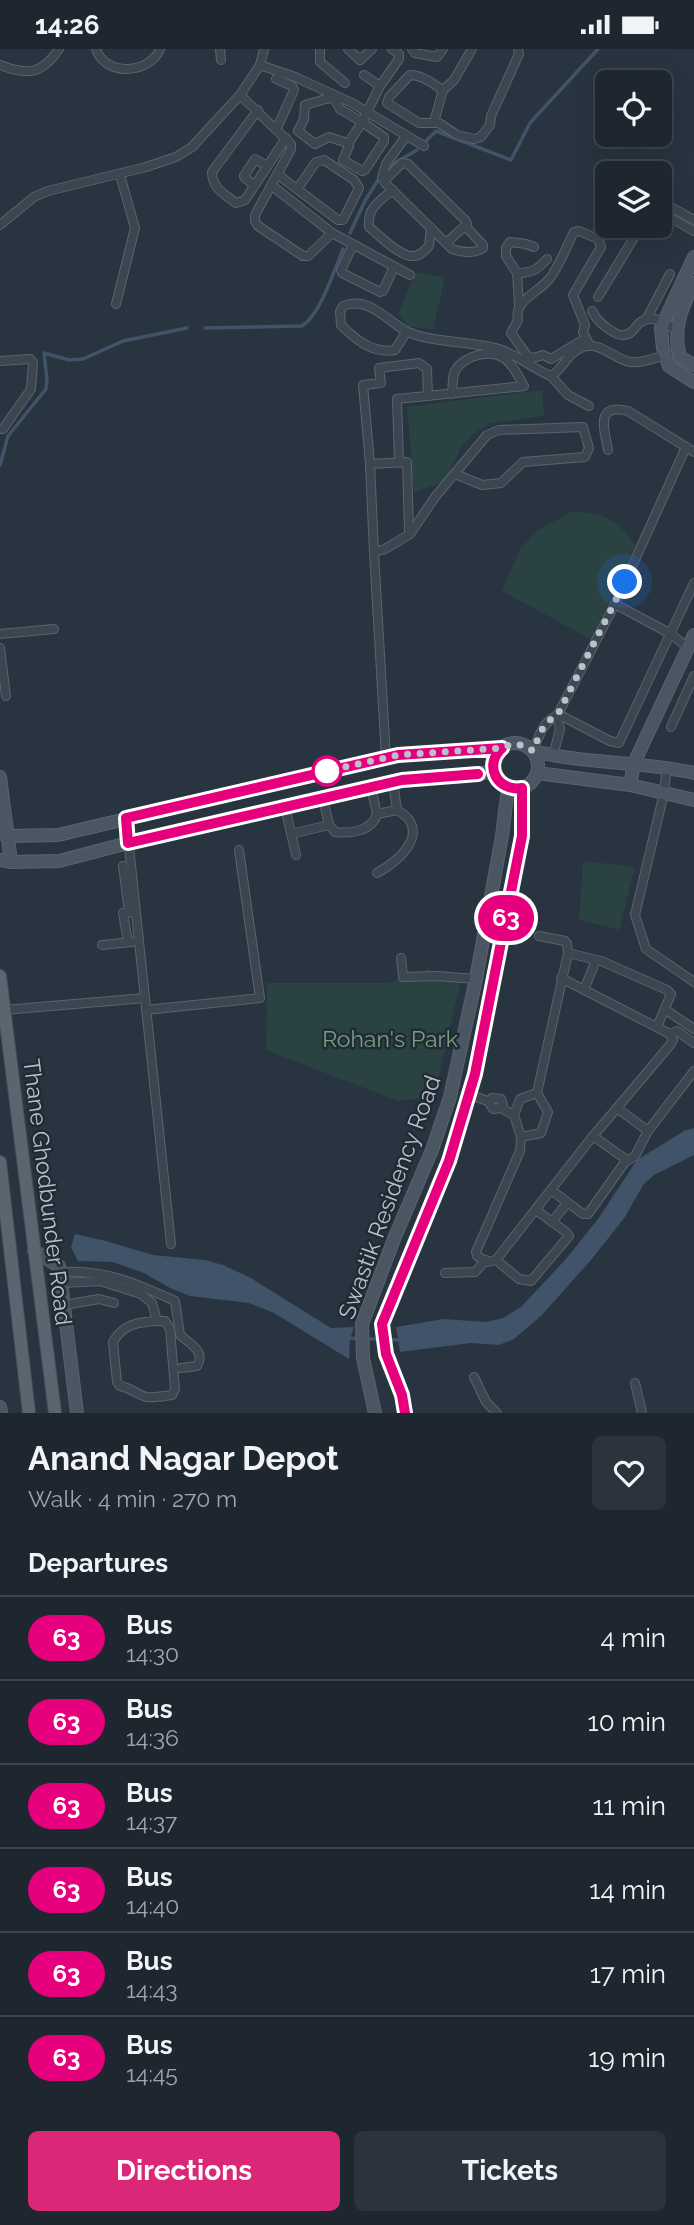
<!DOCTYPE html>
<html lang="en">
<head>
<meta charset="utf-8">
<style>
	:root { --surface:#1e2730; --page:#2b333c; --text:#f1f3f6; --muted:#a1a5ab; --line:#3c444c; --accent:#db2777 }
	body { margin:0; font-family:Raleway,sans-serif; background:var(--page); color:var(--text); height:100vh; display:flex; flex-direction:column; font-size:26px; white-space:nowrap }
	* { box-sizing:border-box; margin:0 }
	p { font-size:23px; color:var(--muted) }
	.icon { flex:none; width:38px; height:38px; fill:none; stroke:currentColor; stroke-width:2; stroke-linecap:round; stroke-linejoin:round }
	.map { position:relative; height:1364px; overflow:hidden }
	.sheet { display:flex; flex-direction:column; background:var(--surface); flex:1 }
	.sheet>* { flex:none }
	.badge { padding:0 14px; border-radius:23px; font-size:24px; line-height:46px }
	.buttons { position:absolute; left:595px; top:21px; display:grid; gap:14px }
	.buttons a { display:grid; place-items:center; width:77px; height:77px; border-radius:10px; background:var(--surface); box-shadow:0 7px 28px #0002,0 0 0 2px var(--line); font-size:35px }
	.you { position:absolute; width:35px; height:35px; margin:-18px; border:5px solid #fff; border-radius:50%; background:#1a73e8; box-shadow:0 0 0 10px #1a73e833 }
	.map>.badge { position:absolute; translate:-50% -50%; box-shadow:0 0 0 4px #fff }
	h2 { padding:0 28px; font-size:26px; line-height:63px }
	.round { display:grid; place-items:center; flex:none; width:74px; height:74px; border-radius:10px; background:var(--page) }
	.headline { display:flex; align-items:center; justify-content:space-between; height:119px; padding:0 28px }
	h1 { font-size:33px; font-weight:700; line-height:52px }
	.button { display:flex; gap:14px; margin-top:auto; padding:14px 28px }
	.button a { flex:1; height:80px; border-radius:10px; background:var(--accent); color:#fff; font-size:28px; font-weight:700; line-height:80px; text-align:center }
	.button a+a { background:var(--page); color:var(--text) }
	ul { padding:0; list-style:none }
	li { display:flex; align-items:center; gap:21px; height:84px; padding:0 28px; border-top:2px solid var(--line) }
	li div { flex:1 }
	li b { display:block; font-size:26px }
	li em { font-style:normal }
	li .badge { min-width:77px; font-weight:700; text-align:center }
	.status { display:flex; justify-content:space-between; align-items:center; height:49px; padding:0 35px; background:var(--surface); direction:ltr }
	.status svg { height:19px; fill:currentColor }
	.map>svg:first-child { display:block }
</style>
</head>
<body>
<div class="status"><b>14:26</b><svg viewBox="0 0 49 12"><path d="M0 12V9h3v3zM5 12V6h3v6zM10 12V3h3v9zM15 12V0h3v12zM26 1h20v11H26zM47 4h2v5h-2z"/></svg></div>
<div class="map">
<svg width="694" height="1364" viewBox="0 0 694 1364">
	<rect width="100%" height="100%" fill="#283440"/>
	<g fill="#2b4242">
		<path d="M416,223l29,5 -12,53 -25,-4 -10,-12z"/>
		<path d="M542,341l2,26 -54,7 -18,12 -12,14 -11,24 -8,10 -27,9 -7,-85z"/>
		<path d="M571,463c31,-1 46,7 64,33l-43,95 -90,-49 18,-42 18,-19z"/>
		<path d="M583,812l52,6 -16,63 -40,-10z"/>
		<path d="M429,919l6,8 27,-1 -28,122 -36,4 -132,-51 1,-67h122z"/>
	</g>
	<g fill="#405368">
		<path d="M694,1079v27l-40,20 -11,10 -18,32 -34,43 -49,55 -28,24 -15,6 -28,-2 -71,9 -4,-25 48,-8 42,3 17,-4 18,-11 44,-47 33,-41 39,-59 47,-29z"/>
		<path d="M75,1185l31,7 47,14 52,5 18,5 28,13 80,50 23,-1 -4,12 -1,20 -75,-46 -25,-10 -59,-7 -20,-8 -26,-15 -31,-11 -35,-1 -7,-14z"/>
	</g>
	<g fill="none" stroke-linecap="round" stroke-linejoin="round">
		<g stroke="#405368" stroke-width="3.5">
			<path d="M425,93l11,-11 75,29 19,-37 68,-74"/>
			<path d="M388,118l29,-17"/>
			<path d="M350,184l15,-32 13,-21"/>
			<path d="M205,279l97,-2c19,-12 32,-56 41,-77"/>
			<path d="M0,416l8,-29 38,-47 1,-9 -3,-27 25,7 14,-1 40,-18 64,-13"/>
			<path d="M348,1289l51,2"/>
		</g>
		<defs>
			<g id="street">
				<path d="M96,0c9,28 54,25 64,0"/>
				<path d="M220,0l1,11"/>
				<path d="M264,0l-4,16 35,12 57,26 72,43"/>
				<path d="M320,0v13l25,21"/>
				<path d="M348,0l12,11 12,-11"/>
				<path d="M412,0l3,4 22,4 6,-8"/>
				<path d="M472,0l-18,31 -11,10c-10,-6 -20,-15 -33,-15l-21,22 -2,6 32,20h20l18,12 17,4 7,-2 9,-12 1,-9 28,-62 -1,-5"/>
				<path d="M0,16c28,11 42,9 59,-16"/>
				<path d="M364,26l16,11"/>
				<path d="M276,30l16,7 2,4 -17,38"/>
				<path d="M240,46l51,49v5l-36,66v6l3,5 45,30h5l24,-23 -61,-48"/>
				<path d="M258,61l-46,62c0,16 12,22 24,31l9,-3 41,-62"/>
				<path d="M434,73l9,-32"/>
				<path d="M348,95l14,-22 -22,-13 -5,-9 -6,-2 -24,7 -1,14 -6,12 17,13 14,-7 18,6 2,3 -6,14 19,11 3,-1 19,-29v-4l-22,-15 18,-36 19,-27v-5l-7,-5"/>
				<path d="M277,125l61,46h5l16,-32 -5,-8 -30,-20 -8,2 -18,26"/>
				<path d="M384,132l18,-18 6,1 58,57 1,7 16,17v3c-9,6 -22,4 -31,1l-66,-65 -4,-6 4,-14 20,-28"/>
				<path d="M254,136l-9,-7 -1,-2 11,-17 12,7"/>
				<path d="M393,141c-14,11 -26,18 -24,37 10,8 32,31 45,29 6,0 11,-6 15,-10l2,-18"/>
				<path d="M660,152l34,19"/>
				<path d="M660,163l34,19"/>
				<path d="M0,176l34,-28 14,-6 98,-24 30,-10 16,-10 48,-52 20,-30"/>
				<path d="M623,183l3,-6"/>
				<path d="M332,184l78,42"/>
				<path d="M446,194l21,-19"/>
				<path d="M353,196l-12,25 1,3 38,19 3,-1 11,-24"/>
				<path d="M517,224c15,0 20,-3 30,-14"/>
				<path d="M598,248l43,-71"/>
				<path d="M116,255l19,-76 -15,-53"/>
				<path d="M519,256l-2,-32 -11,-17v-8l4,-6 16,2 8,3"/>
				<path d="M592,262c4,9 25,29 36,23 8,-3 8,-14 22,-15 10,-1 19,6 26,11"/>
				<path d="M647,269l23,-44"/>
				<path d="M407,282l-12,19c-22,4 -39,-10 -54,-25l-1,-13 3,-6c24,-10 42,12 61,24 24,13 67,11 95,19 19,6 34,20 52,27 13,-7 15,-23 32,-29 17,-6 31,12 47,15 10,2 28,-5 38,-8"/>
				<path d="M586,289l-35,21 -8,-4 -10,3 -5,-1 -17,-24 7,-13c-5,-20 22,-28 32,-42 10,-13 16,-31 24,-46l5,-1 19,8 3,8 -28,48 12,30 -2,7 7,14"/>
				<path d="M0,312l30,-2 3,4 -2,26 -28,40h-3"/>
				<path d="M551,327l17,19 21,11"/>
				<path d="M608,401c-4,-22 -13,-47 20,-39l66,41"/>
				<path d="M399,413l-2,-63 127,-13c-6,-9 -10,-21 -19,-27 -15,-11 -42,-3 -50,12 -3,6 -2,16 -3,23"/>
				<path d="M370,415l-7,-79 18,-2 -2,-15 40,-5 8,6 1,27"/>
				<path d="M374,503l-4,-88 37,-2 2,69"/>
				<path d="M615,555l71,-157"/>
				<path d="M0,585l54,-5"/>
				<path d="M0,599l6,48"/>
				<path d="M558,665l52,27 9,2 75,-160"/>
				<path d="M671,678l23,-51"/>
				<path d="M533,702c6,-14 9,-29 24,-35l58,-112 56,30 17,14"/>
				<path d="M553,707l7,-27 -3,-13"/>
				<path d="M386,709l-12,-206 11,-3 25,-15 25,-37 52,-62 12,-5 84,-3 6,21 -4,9 -62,5 -22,21 -19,2 -27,-11"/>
				<path d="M667,718l-3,26 -29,122 11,34 48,33"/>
				<path d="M371,738l6,27"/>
				<path d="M323,749l6,27"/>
				<path d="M285,758l11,48"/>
				<path d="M126,769l45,426"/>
				<path d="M291,785l38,-9 6,7c16,2 37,-1 42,-18l20,-4"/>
				<path d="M123,817l6,46"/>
				<path d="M377,824c23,-12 56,-43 20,-63l-4,-28"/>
				<path d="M539,887l26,5 2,3 1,9 -31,140 -17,6 -6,16 7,22 -1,14 -44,101 1,4 11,6 8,-2 97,-124 24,-28"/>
				<path d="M128,893l-5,-29 10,-1"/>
				<path d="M102,896l30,-3"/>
				<path d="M568,904l33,8 66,29 4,4 -14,33"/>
				<path d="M401,909l2,19 34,-1 39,3"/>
				<path d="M561,929l109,56 7,-3 17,12"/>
				<path d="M584,941l12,-30"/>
				<path d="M4,961l141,-12"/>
				<path d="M146,961l114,-12 -21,-148"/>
				<path d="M666,961l28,19"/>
				<path d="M670,985l3,6 -3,5 -53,63 31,23 46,-60"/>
				<path d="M469,1045l21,8"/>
				<path d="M501,1059l2,-3 -2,-6 -9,-1 -2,6 3,5 8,-1 13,7"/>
				<path d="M521,1088l20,-4 7,-21 -11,-19"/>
				<path d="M625,1113l10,-6 13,-25"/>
				<path d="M551,1141l32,24h5l37,-52 -1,-4 -31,-22"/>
				<path d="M552,1173l15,-19"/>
				<path d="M496,1211l23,19 12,2 38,-45 -3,-4 -30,-22"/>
				<path d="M60,1223c47,-2 73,10 115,29l5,34c10,9 26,16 17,31l-16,2"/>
				<path d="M445,1224l30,-1 11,-12"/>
				<path d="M62,1234l38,-2 41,13 11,9 5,18h8l5,8 5,60 -3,6c-8,1 -17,3 -25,2 -8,-1 -15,-9 -27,-11l-3,-4 -4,-40c10,-18 25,-20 44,-21"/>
				<path d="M64,1256l35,-6 15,4"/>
				<path d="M474,1328l12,25 11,11"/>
				<path d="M635,1334l7,30"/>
			</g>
			<g id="secondary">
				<path d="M694,208l-33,71 2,20 6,18 25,16"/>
				<path d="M694,234c-12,24 -22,46 -14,74l14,8"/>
				<circle cx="515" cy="717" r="23"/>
				<path d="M533,702c52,13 108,10 161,22"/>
				<path d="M537,724l93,12 64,15"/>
				<path d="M0,728l11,85"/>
				<path d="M630,736l4,-22 60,-128"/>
				<path d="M0,784l8,3 50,-1 340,-80 104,-7"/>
				<path d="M0,811l11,2 48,-1 69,-18 274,-63 91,-8"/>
				<path d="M34,1202l25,15 18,147"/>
				<path d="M0,1358l1,6"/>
				<path d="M375,1364l-12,-55 -1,-34 32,-85 38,-89 18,-53 26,-118 26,-143 6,-48"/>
				<path d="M405,1364l-3,-18 -16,-41 -4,-30 67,-163 26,-87 47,-238v-48"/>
			</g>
			<g id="primary">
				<path d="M0,927l55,437"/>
				<path d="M0,1113l29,251"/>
			</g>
		</defs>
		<use href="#street" stroke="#5a646d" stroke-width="10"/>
		<use href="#secondary" stroke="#5a646d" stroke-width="14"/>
		<use href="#primary" stroke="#464f59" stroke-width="14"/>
		<use href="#street" stroke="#3c4650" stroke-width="8"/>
		<use href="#secondary" stroke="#4b5663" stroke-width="12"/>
		<use href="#primary" stroke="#5b6570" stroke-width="12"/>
	</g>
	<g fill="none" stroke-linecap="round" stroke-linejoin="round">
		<defs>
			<path id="line" d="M405,1364l-3,-18 -16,-41 -4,-30 67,-163 26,-87 47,-238v-48c-25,4 -39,-23 -20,-40l-104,7 -272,63 2,25 274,-63 76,-6"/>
		</defs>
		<use href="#line" stroke="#fff" stroke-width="16"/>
		<use href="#line" stroke="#e6007e" stroke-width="10"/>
		<path stroke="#b9c1ca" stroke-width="7" stroke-dasharray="0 12.6" d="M327,722l-9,2 80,-18 104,-7c12,-6 20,-4 31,3 6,-14 9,-29 24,-35l68,-134"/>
	</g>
	<circle fill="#fff" stroke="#e6007e" stroke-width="3.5" cx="327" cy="722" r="14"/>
	<g text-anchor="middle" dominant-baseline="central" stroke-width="5" stroke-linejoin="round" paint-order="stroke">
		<g font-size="23" fill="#799e7f" stroke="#212b35">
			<text x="390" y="989">Rohan's Park</text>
		</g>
		<g font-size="23" fill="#b9c1ca" stroke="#212b35">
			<text transform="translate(48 1143) rotate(83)">Thane Ghodbunder Road</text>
			<text transform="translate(389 1148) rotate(-70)">Swastik Residency Road</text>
		</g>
	</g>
</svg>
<div class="buttons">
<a><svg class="icon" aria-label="locate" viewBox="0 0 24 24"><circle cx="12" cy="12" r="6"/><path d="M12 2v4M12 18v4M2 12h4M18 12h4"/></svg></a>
<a><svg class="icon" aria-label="layers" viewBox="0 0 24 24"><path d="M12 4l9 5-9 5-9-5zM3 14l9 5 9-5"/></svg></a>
</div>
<div class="you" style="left:625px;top:533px"></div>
<b class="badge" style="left:506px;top:869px;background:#e6007e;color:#fff">63</b>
</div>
<section class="sheet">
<div class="headline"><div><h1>Anand Nagar Depot</h1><p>Walk · 4 min · 270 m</p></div><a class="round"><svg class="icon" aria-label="heart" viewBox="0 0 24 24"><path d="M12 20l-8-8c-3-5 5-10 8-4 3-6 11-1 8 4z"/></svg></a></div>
<h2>Departures</h2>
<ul>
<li><span class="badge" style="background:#e6007e;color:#fff">63</span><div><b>Bus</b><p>14:30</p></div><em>4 min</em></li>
<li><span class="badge" style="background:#e6007e;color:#fff">63</span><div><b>Bus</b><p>14:36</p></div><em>10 min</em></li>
<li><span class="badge" style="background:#e6007e;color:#fff">63</span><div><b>Bus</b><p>14:37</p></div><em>11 min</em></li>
<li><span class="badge" style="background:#e6007e;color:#fff">63</span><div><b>Bus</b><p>14:40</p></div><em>14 min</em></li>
<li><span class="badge" style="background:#e6007e;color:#fff">63</span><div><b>Bus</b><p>14:43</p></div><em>17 min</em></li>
<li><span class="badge" style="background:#e6007e;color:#fff">63</span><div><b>Bus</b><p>14:45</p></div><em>19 min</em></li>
</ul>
<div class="button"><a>Directions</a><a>Tickets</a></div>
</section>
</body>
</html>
